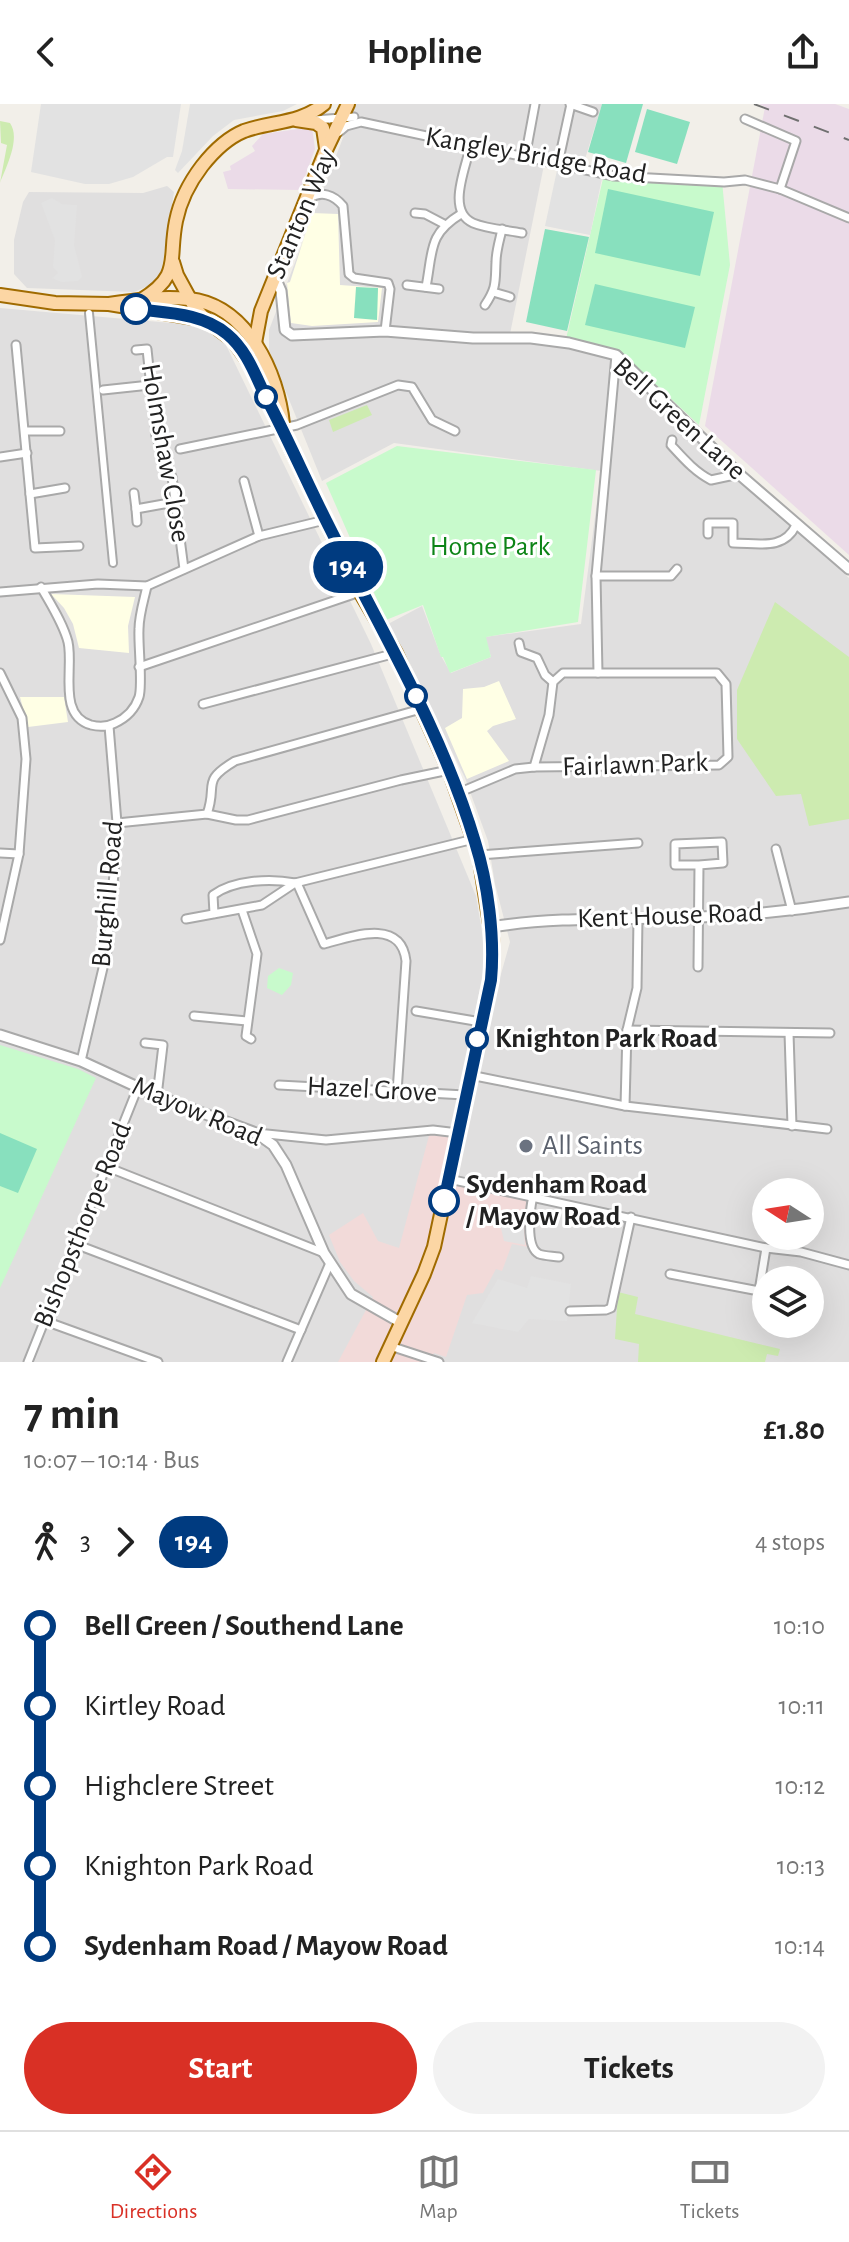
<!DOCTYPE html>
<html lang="en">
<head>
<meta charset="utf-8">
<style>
	:root { --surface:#fff; --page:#f2f2f2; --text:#222; --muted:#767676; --line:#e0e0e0; --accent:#d93025 }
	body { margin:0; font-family:"Alegreya Sans",sans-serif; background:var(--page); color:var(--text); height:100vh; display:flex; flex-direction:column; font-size:30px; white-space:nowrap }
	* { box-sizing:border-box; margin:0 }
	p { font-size:26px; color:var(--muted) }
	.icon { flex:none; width:44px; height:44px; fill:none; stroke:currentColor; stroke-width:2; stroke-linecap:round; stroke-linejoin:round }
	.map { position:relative; height:1258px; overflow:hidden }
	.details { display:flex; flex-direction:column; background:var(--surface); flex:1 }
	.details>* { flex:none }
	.badge { padding:0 16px; border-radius:26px; font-size:28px; line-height:52px }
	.needle { width:52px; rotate:282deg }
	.buttons { position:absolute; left:752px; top:1074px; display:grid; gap:16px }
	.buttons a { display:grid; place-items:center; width:72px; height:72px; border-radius:50%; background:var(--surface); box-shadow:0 8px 32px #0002; font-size:40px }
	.map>.badge { position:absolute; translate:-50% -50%; box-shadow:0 0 0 4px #fff }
	.legs { display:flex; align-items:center; gap:12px; height:88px; padding:0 24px; font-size:26px }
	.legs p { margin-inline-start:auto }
	.head { display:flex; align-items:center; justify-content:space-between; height:136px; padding:0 24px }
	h1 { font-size:44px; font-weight:600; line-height:60px }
	.button { display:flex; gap:16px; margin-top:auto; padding:16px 24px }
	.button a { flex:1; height:92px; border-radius:48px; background:var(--accent); color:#fff; font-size:32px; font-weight:600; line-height:92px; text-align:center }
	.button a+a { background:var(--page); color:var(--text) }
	ul { padding:0 24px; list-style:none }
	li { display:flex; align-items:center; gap:28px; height:80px; font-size:30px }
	li i { display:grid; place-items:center; width:12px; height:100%; margin:0 10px; background:currentColor }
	li i::after { content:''; width:20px; height:20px; margin:-10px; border:6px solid; border-radius:50%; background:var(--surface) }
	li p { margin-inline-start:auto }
	li:first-child i { background:linear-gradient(#0000 50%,currentColor 0) }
	li:last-child i { background:linear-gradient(currentColor 50%,#0000 0) }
	header { display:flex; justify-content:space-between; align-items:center; height:104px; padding:0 24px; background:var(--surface); font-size:36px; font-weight:600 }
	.dock { display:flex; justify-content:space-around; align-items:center; height:112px; border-top:2px solid var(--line); background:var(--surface); font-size:22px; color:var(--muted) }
	.dock a { display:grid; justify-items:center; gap:4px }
	.dock .current { color:var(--accent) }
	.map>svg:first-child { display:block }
</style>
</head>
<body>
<header><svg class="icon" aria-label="back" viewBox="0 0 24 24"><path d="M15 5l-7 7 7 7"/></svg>Hopline<svg class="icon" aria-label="share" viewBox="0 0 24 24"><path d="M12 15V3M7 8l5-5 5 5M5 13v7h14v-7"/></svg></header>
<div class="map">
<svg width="849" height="1258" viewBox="0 0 849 1258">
	<rect width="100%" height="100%" fill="#f2efe9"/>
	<g fill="#e0dfdf" fill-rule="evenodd">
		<path d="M356,0h246l-17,55 -39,-4 -37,184 66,8 42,14 232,217v784h-457l118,-420 -15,-58 -7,-43 -23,-63 -77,-154 34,-18 19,50 10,17 40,-16 -6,-20 96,-13 20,-153 -207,-28 -72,38 -53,-131v-20zM766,1088h44v44h-44zM766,1176h44v44h-44z"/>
		<path d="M167,82l7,6 -14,89 -26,11 -107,-4 -13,-14v-34l9,-38 6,-10 114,1z"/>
		<path d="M0,204l194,17 30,16 147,303 105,252 10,60 -43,228 -70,178h-373z"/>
	</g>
	<path fill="#f2dad9" d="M430,1028l25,3 -8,47 79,16 2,49 -16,-3 -10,27 -6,-2 -13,24 -16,2 -21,62 -12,-4 -4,9h-92l35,-65 -19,-16 -14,-19 -11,-27 34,-22 15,28 21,7z"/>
	<g fill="#ebdbe8">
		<path d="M759,0h76l14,5v446l-144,-129 60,-319z"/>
		<path d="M312,23l3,22 -15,41 -72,-1 -5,-17 8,-2 -1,-4 25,-15 -3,-5 11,-12z"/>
	</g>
	<g fill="#ffffe5">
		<path d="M312,109l26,1 2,71 42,3 -4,34 -66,4 -21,-3 -4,-40 3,-1z"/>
		<path d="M51,490l84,3 -7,29 1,27 -50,-5 -6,-24 -9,-16z"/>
		<path d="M499,577l17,38 -23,7 -6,5 22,30 -42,18 -22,-51 17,-10 1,-29 21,-2z"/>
		<path d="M20,593h44l4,25 -40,5z"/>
	</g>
	<g fill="#cdebb0">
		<path d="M0,17l10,2c11,16 -4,44 -10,60l7,-38 -6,-2z"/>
		<path d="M367,301l5,10 -39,17 -4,-12z"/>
		<path d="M775,498l74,55v162l-40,7 -8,-32 -25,2 -39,-57v-49z"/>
		<path d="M618,1188l20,5 -3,17 145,35 -2,7 -11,-2 -2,8h-127l1,-18 -24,-5z"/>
	</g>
	<g fill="#c8facc">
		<path d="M605,66l117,11 8,84 -31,160 -79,-74 -54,-12z"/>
		<path d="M397,342l199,24 -18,152 -92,15 5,20 -41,16 -7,-16h-2l-18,-52 -37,15 -60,-137z"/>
		<path d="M279,864l14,5 -2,12 -9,10 -15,-7 1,-12z"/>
		<path d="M0,941l78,24 18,9 -96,210z"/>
	</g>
	<g fill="#88e0be">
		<path d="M602,0h41l-17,59 -38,-11z"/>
		<path d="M647,5l43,13 -13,42 -42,-12z"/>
		<path d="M608,85l106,23 -14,64 -105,-23z"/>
		<path d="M545,125l44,8 -22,94 -41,-9z"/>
		<path d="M595,180l100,23 -10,41 -100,-23z"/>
		<path d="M356,183l22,1 -1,32 -23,-2z"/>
		<path d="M0,1029l37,16 -19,44 -18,-7z"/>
	</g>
	<g fill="#e2e2e2">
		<path d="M41,0h140l-8,53h-6l-34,20 -24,7h-24l-54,-12z"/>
		<path d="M190,0h107l-14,7 -49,9 -21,16 -35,37 -3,-3 7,-19z"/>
		<path d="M559,57l45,8 -14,66 -45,-9z"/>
		<path d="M52,94l10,6 15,1 -3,40 8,32 -4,4 -17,1 -9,-4 6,-5 -5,-6 2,-27 -14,-37z"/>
		<path d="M497,1109l13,4 1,-2 12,2 2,28 -21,-4 -3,-13 -7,-2z"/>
		<path d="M531,1172l40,8 -4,37 -38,-2 -11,13 -46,-9 26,-44 29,9z"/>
	</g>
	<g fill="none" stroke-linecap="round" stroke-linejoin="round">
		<defs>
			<path id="pedestrian" d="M89,209l24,250"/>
			<g id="minor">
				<path d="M570,0l23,8"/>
				<path d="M745,15l51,22 -16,48"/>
				<path d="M315,16l39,-3"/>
				<path d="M339,28l7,-6 15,-4 253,54 110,6 21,-2 35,9 69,29"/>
				<path d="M470,43c-4,21 -24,64 3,76 14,6 34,7 49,10"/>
				<path d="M525,54l10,-54"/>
				<path d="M558,60l13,-60"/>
				<path d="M309,95c12,-9 25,-4 34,7l6,68 5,4 34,5 2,6 -5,42"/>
				<path d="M415,109l10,1 19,10"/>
				<path d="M407,181l32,4"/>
				<path d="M426,183c7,-36 2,-53 35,-73"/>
				<path d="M493,188l17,5"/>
				<path d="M485,201c12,-18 10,-23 11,-43 0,-11 4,-23 6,-33"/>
				<path d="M16,241l19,203 44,-2"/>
				<path d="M136,246l11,-1 9,87 16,41 12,92"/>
				<path d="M103,286l47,-5"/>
				<path d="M26,327h34"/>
				<path d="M672,336l-1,5c12,13 24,27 40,35l28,-6"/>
				<path d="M180,345l117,-24 101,-40 14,2 20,33 23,11"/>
				<path d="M0,353l27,-4"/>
				<path d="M244,377l15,55"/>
				<path d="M134,389l2,16 39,-7"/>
				<path d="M30,390l35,-6"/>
				<path d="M136,405l1,13"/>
				<path d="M708,430v-11h25v20c25,0 51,8 63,-18"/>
				<path d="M596,472h75l6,-7"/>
				<path d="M41,483c10,18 22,36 27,55 6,26 -11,73 23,83 8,2 16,2 24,-2 11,-5 20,-14 24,-26 4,-12 -1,-52 0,-68 0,-14 5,-29 8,-43"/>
				<path d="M0,488l98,-8 49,2 112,-50 66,-16"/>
				<path d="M519,539l2,9 16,6 8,17 8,7"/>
				<path d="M139,563l221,-75"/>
				<path d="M0,569l22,45 4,41 -7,95 -19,86"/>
				<path d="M563,569h154l9,11 2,73 -9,8 -185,2 15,-52 4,-33z"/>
				<path d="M598,569l-2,-97 20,-221"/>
				<path d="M203,600l193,-51"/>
				<path d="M458,689l57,-24 19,-2"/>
				<path d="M207,710l29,6h12l153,-40 48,-10"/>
				<path d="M117,719l90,-9c11,-30 -7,-32 28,-53l186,-52"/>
				<path d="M776,745l16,62"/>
				<path d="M0,749l19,1"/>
				<path d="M479,751l159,-12"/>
				<path d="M295,779l179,-44"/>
				<path d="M297,779l27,61c26,-7 77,-27 82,17l-9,131"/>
				<path d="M242,806l15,44 -11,82 5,3"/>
				<path d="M186,815l76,-14 33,-22c-25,-5 -62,-3 -82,12l1,19"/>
				<path d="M698,863l1,-102 24,-2 -1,-21 -47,2v21h24"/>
				<path d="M416,907l65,11"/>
				<path d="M194,912l53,5"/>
				<path d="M627,926l203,3"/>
				<path d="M789,929l3,93"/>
				<path d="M145,939l18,2 -6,51"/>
				<path d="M81,957l26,-110 8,-89 2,-39 -8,-97"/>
				<path d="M470,971l155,31 202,23"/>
				<path d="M279,981l186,10"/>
				<path d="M625,1002l2,-76 10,-42 1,-71"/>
				<path d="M257,1029l69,7 107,-10 25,3"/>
				<path d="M107,1063l217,86"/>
				<path d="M449,1075l317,69 35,4 48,13"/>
				<path d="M533,1092c-3,13 -8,51 6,58 5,2 14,2 20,3"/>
				<path d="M75,1140l226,86"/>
				<path d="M670,1170l89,17 7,-43"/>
				<path d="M570,1207l36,-1 5,-2 20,-91"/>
				<path d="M45,1217l113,41"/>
				<path d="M390,1242l49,16"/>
				<path d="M28,1258l110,-275"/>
				<path d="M287,1258l43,-99"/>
			</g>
			<g id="tertiary">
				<path d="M275,173l6,14 4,39 7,5 93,-4 88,7h58l38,5 47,12 123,119 110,95"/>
				<path d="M491,823c70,-11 139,-7 210,-10 50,-2 99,-7 148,-15"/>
				<path d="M0,931l81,26 76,35 99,37 17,12 13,20 38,88 27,41 49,28"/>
			</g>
			<g id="primary">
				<path d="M296,16l20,3 7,5 3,20"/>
				<path d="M173,158l4,13 18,33 11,12 27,20 17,24 110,228 36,61 53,117 30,85 14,88 -2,37 -57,267 -10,27 -41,88"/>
				<path d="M0,191l55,8 54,1 97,16"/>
				<path d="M141,196c41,-25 27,-40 35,-79 4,-20 13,-38 26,-55 11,-14 25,-28 42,-35 27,-10 56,-7 80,-27"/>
				<path d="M109,200c26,-4 53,-8 80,-5 58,6 89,74 94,125"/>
				<path d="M255,239l6,-32 65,-161 22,-46"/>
			</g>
		</defs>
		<use href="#pedestrian" stroke="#a9a9a9" stroke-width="10"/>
		<use href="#minor" stroke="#a9a9a9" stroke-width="11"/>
		<use href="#tertiary" stroke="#a9a9a9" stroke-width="13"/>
		<use href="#primary" stroke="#a06b00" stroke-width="16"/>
		<use href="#pedestrian" stroke="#fff" stroke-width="6"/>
		<use href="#minor" stroke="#fff" stroke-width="7"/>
		<use href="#tertiary" stroke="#fff" stroke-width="9"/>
		<use href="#primary" stroke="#fcd6a4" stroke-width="12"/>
		<path stroke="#707070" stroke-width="2" stroke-dasharray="16 16" stroke-linecap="butt" d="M754,0l95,36"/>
	</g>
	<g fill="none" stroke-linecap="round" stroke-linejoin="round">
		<defs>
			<path id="line-1" d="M136,205c32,4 66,4 91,25 23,19 30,48 44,73 16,31 30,62 45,93 54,113 123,221 159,342 13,41 20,95 16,138l-47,221"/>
		</defs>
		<use href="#line-1" stroke="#fff" stroke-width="18"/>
		<use href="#line-1" stroke="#003b80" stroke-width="12"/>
	</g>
	<g fill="#fff" stroke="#003b80" stroke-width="4">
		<circle cx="136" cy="205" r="14"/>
		<circle cx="266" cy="293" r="10"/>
		<circle cx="416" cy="592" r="10"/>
		<circle cx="477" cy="935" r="10"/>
		<circle cx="444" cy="1097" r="14"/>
	</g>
	<circle fill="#6b7280" stroke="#fff" stroke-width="3" cx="526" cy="1042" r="8"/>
	<g text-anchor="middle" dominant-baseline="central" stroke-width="6" stroke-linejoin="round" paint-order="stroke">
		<g font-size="28" fill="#222" stroke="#fff">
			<text transform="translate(536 52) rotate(10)">Kangley Bridge Road</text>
			<text transform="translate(302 110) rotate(-67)">Stanton Way</text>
			<text transform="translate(679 315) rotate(42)">Bell Green Lane</text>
			<text transform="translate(165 349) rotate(80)">Holmshaw Close</text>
			<text transform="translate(635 661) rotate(-2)">Fairlawn Park</text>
			<text transform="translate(108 790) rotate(-85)">Burghill Road</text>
			<text transform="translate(670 812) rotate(-2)">Kent House Road</text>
			<text transform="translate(372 986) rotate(3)">Hazel Grove</text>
			<text transform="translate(197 1008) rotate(23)">Mayow Road</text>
			<text transform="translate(83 1121) rotate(-68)">Bishopsthorpe Road</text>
		</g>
		<g font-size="28" fill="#0c8416" stroke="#fff">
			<text x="490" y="443">Home Park</text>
		</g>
		<g font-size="28" font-weight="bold" fill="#222" stroke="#fff" text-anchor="start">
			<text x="495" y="935">Knighton Park Road</text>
			<text x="466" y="1081">Sydenham Road<tspan x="466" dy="32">/ Mayow Road</tspan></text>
		</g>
		<g font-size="28" fill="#5b616d" stroke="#fff" text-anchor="start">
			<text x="542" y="1042">All Saints</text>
		</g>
	</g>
</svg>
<div class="buttons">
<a><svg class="needle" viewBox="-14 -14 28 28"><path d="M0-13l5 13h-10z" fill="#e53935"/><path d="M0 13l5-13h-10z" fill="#767676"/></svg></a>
<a><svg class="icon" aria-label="layers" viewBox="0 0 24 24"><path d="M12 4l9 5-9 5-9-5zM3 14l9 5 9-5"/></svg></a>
</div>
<b class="badge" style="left:348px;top:463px;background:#003b80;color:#fff">194</b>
</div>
<section class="details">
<div class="head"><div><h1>7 min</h1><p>10:07 – 10:14 · Bus</p></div><b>£1.80</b></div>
<div class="legs"><svg class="icon" aria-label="walk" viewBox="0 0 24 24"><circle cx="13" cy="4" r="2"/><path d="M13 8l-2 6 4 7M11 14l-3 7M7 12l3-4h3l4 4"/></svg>3<svg class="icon" aria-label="forward" viewBox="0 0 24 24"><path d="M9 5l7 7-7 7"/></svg><b class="badge" style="background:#003b80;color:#fff">194</b><p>4 stops</p></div>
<ul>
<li><i style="color:#003b80"></i><b>Bell Green / Southend Lane</b><p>10:10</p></li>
<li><i style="color:#003b80"></i><span>Kirtley Road</span><p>10:11</p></li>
<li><i style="color:#003b80"></i><span>Highclere Street</span><p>10:12</p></li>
<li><i style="color:#003b80"></i><span>Knighton Park Road</span><p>10:13</p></li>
<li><i style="color:#003b80"></i><b>Sydenham Road / Mayow Road</b><p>10:14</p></li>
</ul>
<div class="button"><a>Start</a><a>Tickets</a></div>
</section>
<nav class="dock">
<a class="current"><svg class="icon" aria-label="directions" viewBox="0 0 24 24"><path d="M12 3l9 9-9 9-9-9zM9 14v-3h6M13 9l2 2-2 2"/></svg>Directions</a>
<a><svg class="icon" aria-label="map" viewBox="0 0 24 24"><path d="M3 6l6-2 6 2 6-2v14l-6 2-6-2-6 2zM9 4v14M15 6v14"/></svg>Map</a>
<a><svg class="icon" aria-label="tickets" viewBox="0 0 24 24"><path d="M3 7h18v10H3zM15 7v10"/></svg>Tickets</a>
</nav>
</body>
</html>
